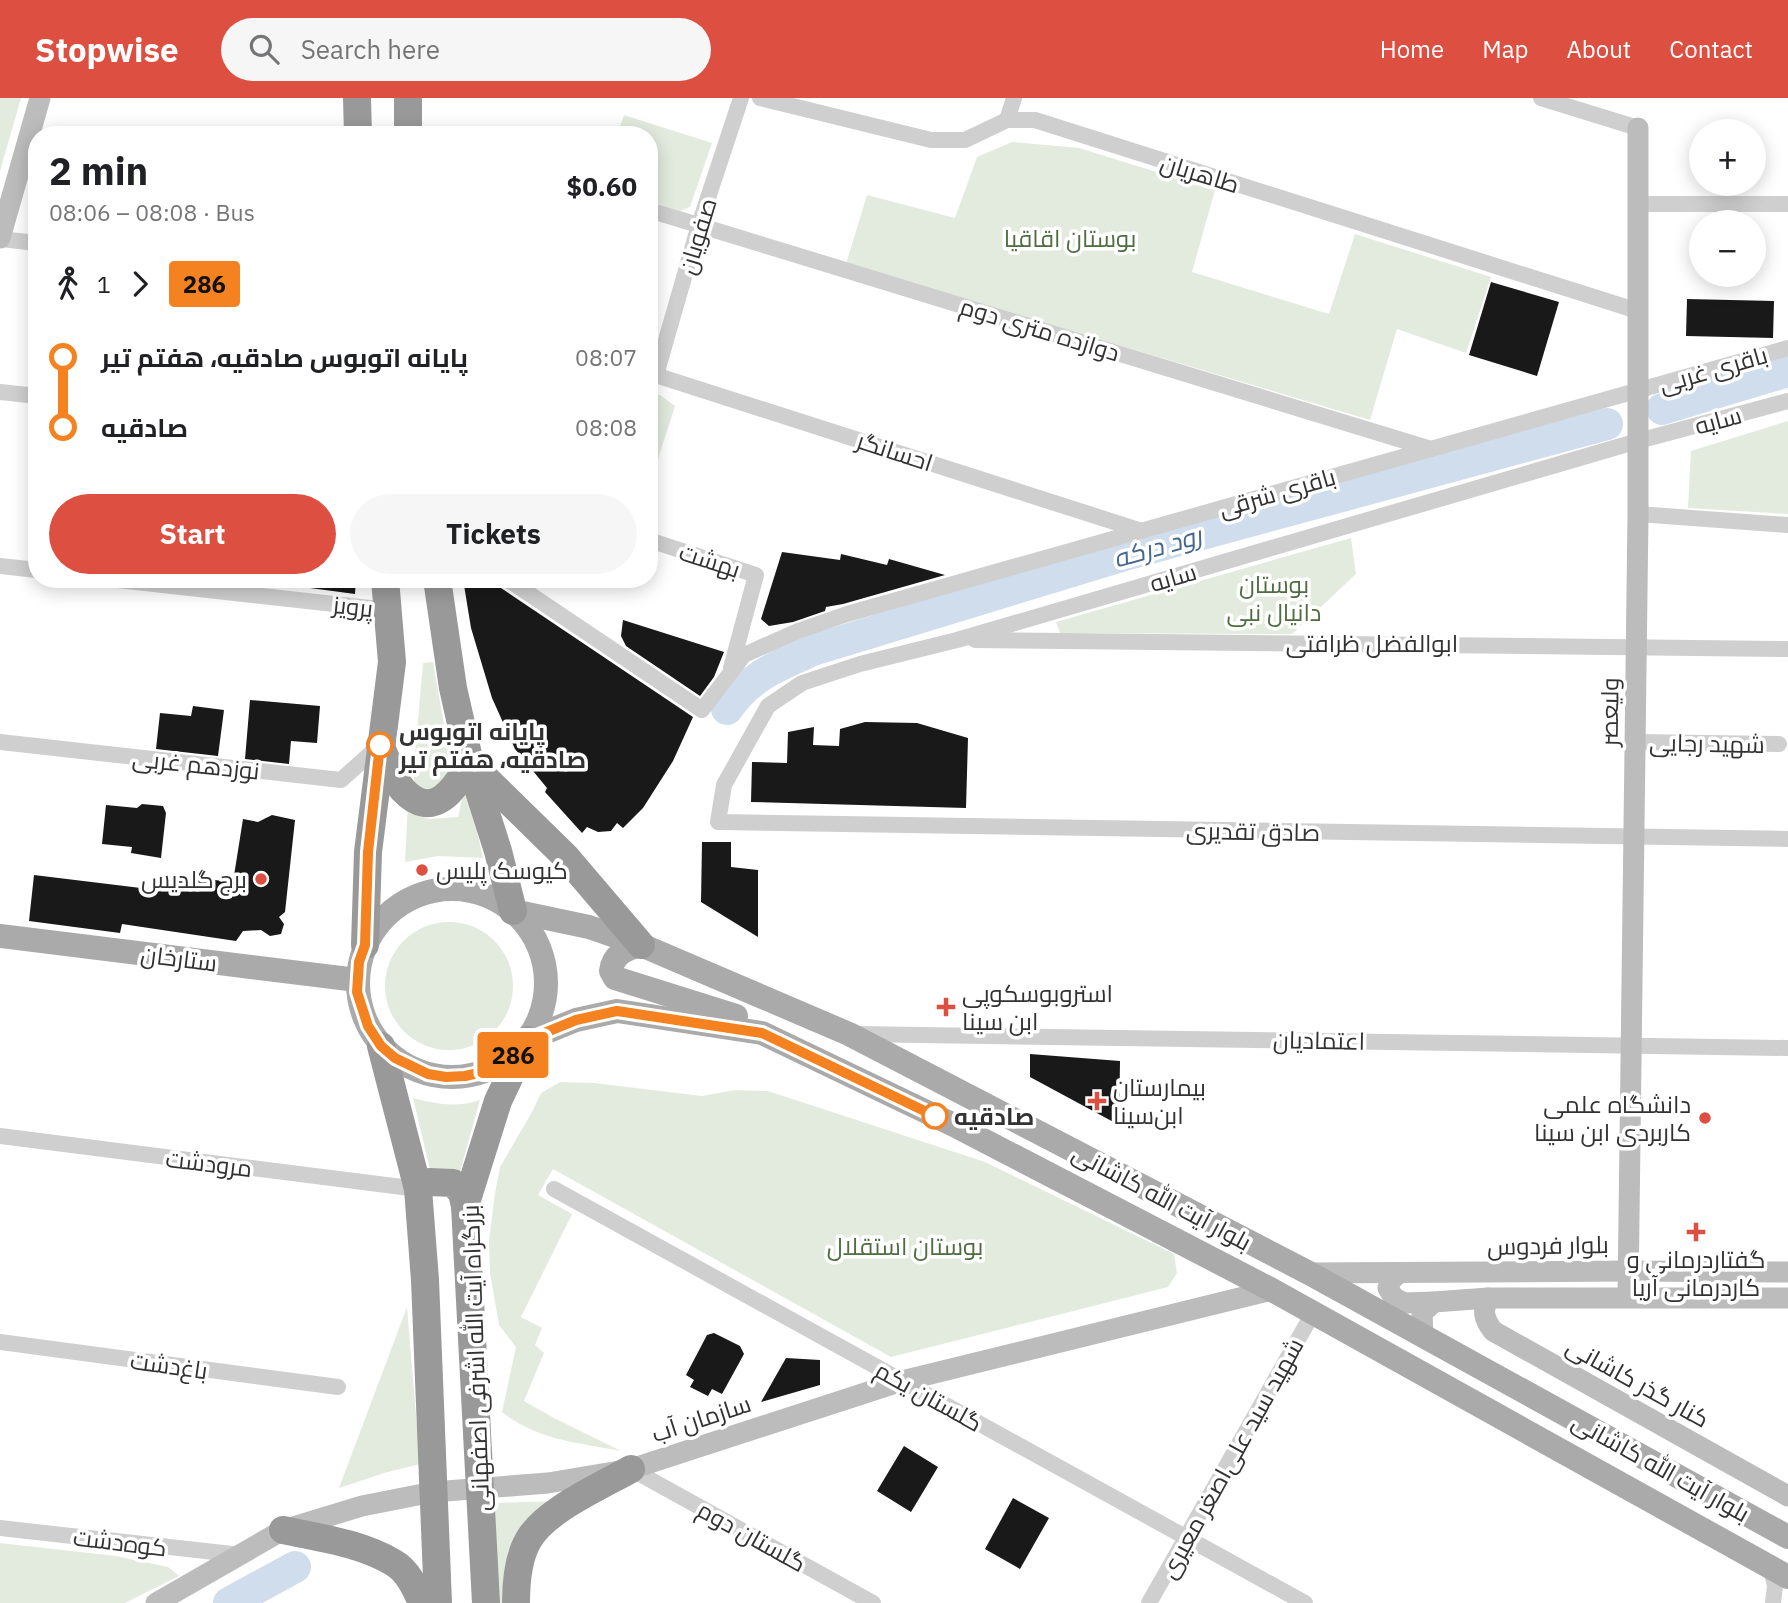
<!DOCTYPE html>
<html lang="en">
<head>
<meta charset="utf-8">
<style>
	:root { --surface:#fff; --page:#f6f6f6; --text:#202124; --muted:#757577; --accent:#dc4f41 }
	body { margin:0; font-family:"IBM Plex Sans",Cairo,sans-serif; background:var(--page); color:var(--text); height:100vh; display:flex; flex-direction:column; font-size:26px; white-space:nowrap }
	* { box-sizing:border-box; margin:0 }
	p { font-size:23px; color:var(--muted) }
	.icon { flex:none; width:38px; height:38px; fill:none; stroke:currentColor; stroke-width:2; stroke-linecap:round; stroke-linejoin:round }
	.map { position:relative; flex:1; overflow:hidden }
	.drawer { position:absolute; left:28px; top:28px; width:630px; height:462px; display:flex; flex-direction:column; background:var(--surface); border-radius:28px; box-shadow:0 4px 18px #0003 }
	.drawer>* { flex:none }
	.badge { padding:0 14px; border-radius:5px; font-size:24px; line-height:46px }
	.fabs { position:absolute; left:1689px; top:21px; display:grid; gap:14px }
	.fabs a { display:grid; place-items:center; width:77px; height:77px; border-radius:50%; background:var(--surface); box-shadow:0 4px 18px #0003; font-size:35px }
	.map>.badge { position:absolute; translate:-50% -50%; box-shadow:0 0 0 4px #fff }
	.legs { display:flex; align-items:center; gap:10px; height:77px; padding:0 21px; font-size:23px }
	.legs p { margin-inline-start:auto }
	.headline { display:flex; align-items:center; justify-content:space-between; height:119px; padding:0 21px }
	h1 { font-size:38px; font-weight:700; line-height:52px }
	.button { display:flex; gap:14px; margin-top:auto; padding:14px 21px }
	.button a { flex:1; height:80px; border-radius:42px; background:var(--accent); color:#fff; font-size:28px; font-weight:700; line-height:80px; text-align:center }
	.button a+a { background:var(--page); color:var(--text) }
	ul { padding:0 21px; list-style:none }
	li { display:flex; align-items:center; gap:24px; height:70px; font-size:26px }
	li i { display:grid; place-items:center; width:10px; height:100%; margin:0 9px; background:currentColor }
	li i::after { content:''; width:18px; height:18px; margin:-9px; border:5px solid; border-radius:50%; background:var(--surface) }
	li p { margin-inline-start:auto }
	li:first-child i { background:linear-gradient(#0000 50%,currentColor 0) }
	li:last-child i { background:linear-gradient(currentColor 50%,#0000 0) }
	header { display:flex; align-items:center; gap:42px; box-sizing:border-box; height:98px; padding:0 35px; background:var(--accent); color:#fff }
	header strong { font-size:33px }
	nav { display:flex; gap:38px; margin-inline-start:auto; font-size:24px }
	.search { width:490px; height:63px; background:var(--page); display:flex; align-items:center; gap:18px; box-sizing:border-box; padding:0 24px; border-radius:38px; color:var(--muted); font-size:26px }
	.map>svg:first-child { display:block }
</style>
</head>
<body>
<header>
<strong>Stopwise</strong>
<div class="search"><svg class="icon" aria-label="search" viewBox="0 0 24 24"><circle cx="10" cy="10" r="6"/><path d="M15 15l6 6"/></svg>Search here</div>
<nav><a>Home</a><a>Map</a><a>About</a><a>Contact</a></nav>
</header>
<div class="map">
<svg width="1788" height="1505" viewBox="0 0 1788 1505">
	<rect width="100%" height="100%" fill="#fff"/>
	<g fill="#e3ebdf">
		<path d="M0,0h21l-21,73z"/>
		<path d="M624,17l88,28 -22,64 -10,4 -31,-10v-66h-32z"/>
		<path d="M1012,44l67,6 136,42 -23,82 137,42 26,-80 136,43 -25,76 -69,-24 -27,91 -524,-156 21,-69 88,23 22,-61z"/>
		<path d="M649,296l11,1 15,11 -26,81z"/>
		<path d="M1788,323v93l-100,-6 3,-57z"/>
		<path d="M1351,440l5,36 -64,60 -232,-1 -4,-11z"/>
		<path d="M433,564l14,80 4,33 -15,17 -15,-3 -7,-8v-15l9,-103z"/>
		<path d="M466,684l17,76 -45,-2 -33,6 3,-59 9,12 12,4 29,-2z"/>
		<circle cx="449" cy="888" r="64"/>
		<path d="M560,984l34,1 108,13 33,-6 33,1 217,71 189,92 3,19 -9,14 -277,70 -338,-188 -15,26 34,19 -51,103 21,11 -7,17 9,8 -20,48 30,17 67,33c-42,-8 -85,-11 -119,-39l14,-65 -17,-22 -9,-52 -1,-32 6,-48 5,-26 32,-55 9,-19z"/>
		<path d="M413,1000c22,6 44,10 67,2l-22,79 -26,-1z"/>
		<path d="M407,1209l13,157 -36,9 -45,15z"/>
		<path d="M564,1403l-12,7 -39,95h-16l-4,-100z"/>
		<path d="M0,1445l116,13 52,11 11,9 -54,27h-125z"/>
	</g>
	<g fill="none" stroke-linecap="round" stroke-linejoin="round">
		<g stroke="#d0ddec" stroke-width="32">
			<path d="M1662,311l126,-38"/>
			<path d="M727,611c23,-33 50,-43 86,-59l315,-96 479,-130"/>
			<path d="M229,1505l66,-36"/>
		</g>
	</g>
	<g fill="#191919">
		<path d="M1491,184l68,20 -22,74 -68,-21z"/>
		<path d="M1687,201l87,2 -1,37 -87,-2z"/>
		<path d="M782,454l58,8 1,-6 46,11 2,-6 56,16 -102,29 -17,3 -1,4 -32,11 -24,4 -8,-7z"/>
		<path d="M310,481h46l-1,15 -45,-6z"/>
		<path d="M463,481h29l9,9 192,129 -20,44 -30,47 -20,20 -6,-5 -6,8 -13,1 -11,-5 -5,6 -37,-41 2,-4 -32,-39 -23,-51 -21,-70z"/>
		<path d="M623,522l101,32 -10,25 -14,19 -74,-50 -5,-10z"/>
		<path d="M250,602l70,6 -3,37 -26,-2 -2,23 -44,-5z"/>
		<path d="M193,608l31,4 -6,46 -62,-7 4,-36 31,3z"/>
		<path d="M865,624l52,1 51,15 -2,70 -215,-6 1,-40 35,1 1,-31 26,-5 -1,18 26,1 1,-17z"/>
		<path d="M142,706l21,2 3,7 -5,45 -30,-5 1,-6 -30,-3 4,-39 31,3z"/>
		<path d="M272,717l23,5 -10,92 -6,5 5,7 -3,10 -11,2 -9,-6 -18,1 -7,10 -114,-17 -2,9 -91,-12 5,-46 115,14 22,1 7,-14 55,6 10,-63 15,3z"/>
		<path d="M702,744h29v25l27,3v67l-57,-35z"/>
		<path d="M1030,956l90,7 -1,64 -89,-48z"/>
		<path d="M714,1235l26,13 4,8 -22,40 -10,-5 -4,7 -18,-9 4,-7 -8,-5 21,-40z"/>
		<path d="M786,1260l34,2v25l-59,17z"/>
		<path d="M904,1348l34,21 -27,45 -34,-21z"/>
		<path d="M1013,1400l36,20 -29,51 -35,-20z"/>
	</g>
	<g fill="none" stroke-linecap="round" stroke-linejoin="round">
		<g stroke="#cfcfcf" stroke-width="16">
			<path d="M760,0l171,42h34l42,-20h28l603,191"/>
			<path d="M1541,0l97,30"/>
			<path d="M1007,22l7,-22"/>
			<path d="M1638,106h150"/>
			<path d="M649,112l782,239"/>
			<path d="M0,141l37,4"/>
			<path d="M649,275l493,158"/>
			<path d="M656,277l43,-150 42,-127"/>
			<path d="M0,294l37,4"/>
			<path d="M1788,303l-150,40 -681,199 -97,24 -58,19 -34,23 -44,79 -6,37 1070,17"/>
			<path d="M1638,416l150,11"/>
			<path d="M649,442l107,35 -25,93"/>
			<path d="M0,468l37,4"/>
			<path d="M109,481l279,31"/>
			<path d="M507,481l195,131 42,-55 54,-24 49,-17 941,-266"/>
			<path d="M975,542l813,9"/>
			<path d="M0,644l341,38 39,-35"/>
			<path d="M1635,644l144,2"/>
			<path d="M856,936l932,14"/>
			<path d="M0,1038l418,53"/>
			<path d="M554,1091l751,414"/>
			<path d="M0,1244l338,45"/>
			<path d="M631,1371l242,134"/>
			<path d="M0,1430l241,27"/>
			<path d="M1771,1470l4,18 -2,17"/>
			<path d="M1149,1505l164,-290"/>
		</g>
		<g stroke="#bcbcbc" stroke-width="21">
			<path d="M0,140l40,-140"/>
			<path d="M1309,1175l321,-2 158,1"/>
			<path d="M1399,1175l-8,7 -3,8 6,10 11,5 29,-1"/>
			<path d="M1628,1199l10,-783v-386"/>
			<path d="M1488,1200c-6,13 -4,21 5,33l295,165"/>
			<path d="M1423,1237l-1,-22 12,-11 54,-4h300"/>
			<path d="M156,1505l127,-73 79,-24 71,-14 115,-9 83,-14 271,-88 370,-91"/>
		</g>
		<g stroke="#aaa" stroke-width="24">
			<circle cx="452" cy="885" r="94"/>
			<path d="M513,813l76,16 52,18 208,89 460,239 479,264"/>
			<path d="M0,838l357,44"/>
			<path d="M641,847c-15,4 -28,9 -30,26l4,7 121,38"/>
			<path d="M527,942l49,-20 41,-9 145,22 196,94 314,163 516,287"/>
		</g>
		<g stroke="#999" stroke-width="28">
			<path d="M357,0l1,37"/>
			<path d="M408,37v-37"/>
			<path d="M437,481l16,109 17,75 28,88 15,60"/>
			<path d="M380,647c7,14 12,33 23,45 30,32 52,-1 67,-27"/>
			<path d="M475,670l91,89 75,88"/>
			<path d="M365,847l3,-93 24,-190 -7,-83"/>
			<path d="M381,948l37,143 7,91 13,323"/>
			<path d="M418,1091l11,-7 24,1 9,10 3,13"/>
			<path d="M283,1432c37,8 78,13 111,33 14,8 22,26 28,40"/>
			<path d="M486,1505l-21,-397 33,-105 29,-61"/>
			<path d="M516,1505c0,-20 2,-46 13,-64 17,-29 72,-53 102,-70"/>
		</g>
	</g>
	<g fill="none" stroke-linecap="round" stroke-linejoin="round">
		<defs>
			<path id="line-1" d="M380,647l-12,107 -3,93 -6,17 -2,30 11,34 13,20 14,12 33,16 18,3 19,-1 18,-4 16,-7 28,-25 49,-20 41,-9 145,22 173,83"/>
		</defs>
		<use href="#line-1" stroke="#fff" stroke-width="16"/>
		<use href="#line-1" stroke="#f58220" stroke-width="10"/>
	</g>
	<g fill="#fff" stroke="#f58220" stroke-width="3.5">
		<circle cx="380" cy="647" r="12"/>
		<circle cx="935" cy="1018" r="12"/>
	</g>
	<g fill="#dc4f41" stroke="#fff" stroke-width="2.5">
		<circle cx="422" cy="772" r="7"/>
		<circle cx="261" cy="781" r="7"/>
		<path d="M942.5 898.5h7v7h7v7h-7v7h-7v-7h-7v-7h7z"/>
		<path d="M1093.5 992.5h7v7h7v7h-7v7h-7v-7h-7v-7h7z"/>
		<circle cx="1705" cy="1020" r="7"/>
		<path d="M1692.5 1123.5h7v7h7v7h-7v7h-7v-7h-7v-7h7z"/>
	</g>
	<g text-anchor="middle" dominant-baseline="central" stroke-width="7" stroke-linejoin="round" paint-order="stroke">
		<g font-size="24" fill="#323232" stroke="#fff">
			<text transform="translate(1200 75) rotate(17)">طاهریان</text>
			<text transform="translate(697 138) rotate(-73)">صفویان</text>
			<text transform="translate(1040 231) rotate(17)">دوازده متری دوم</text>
			<text transform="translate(1713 271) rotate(-16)">باقری غربی</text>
			<text transform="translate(1718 322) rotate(-15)">سایه</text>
			<text transform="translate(895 353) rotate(18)">احسانگر</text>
			<text transform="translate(1277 394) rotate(-16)">باقری شرقی</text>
			<text transform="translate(710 462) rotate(18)">بهشت</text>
			<text transform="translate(1173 479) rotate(-16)">سایه</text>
			<text transform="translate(353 508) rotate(6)">پرویز</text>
			<text x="1372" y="545">ابوالفضل ظرافتی</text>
			<text transform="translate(1609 614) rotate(-89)">ولیعصر</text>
			<text transform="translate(1707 645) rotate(1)">شهید رجایی</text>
			<text transform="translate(196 666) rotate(6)">نوزدهم غربی</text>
			<text transform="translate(1253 733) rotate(1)">صادق تقدیری</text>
			<text transform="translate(179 860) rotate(7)">ستارخان</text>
			<text transform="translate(1319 942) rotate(1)">اعتمادیان</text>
			<text transform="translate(209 1065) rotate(7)">مرودشت</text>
			<text transform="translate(1162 1099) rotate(28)">بلوار آیت الله کاشانی</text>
			<text transform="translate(1548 1147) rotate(-1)">بلوار فردوس</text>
			<text transform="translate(475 1260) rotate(-92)">بزرگراه آیت الله اشرفی اصفهانی</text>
			<text transform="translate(169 1267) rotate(8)">باغ‌دشت</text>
			<text transform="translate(1638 1284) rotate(29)">کنار گذر کاشانی</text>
			<text transform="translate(929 1298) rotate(29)">گلستان یکم</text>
			<text transform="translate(701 1320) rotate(-18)">سازمان آب</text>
			<text transform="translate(1231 1360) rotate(-61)">شهید سید علی‌اصغر معیری</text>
			<text transform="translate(1661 1369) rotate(29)">بلوار آیت الله کاشانی</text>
			<text transform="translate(752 1438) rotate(29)">گلستان دوم</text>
			<text transform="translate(120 1444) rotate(7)">کوه‌دشت</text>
		</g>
		<g font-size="24" fill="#4f6d41" stroke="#fff">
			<text x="1070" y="140">بوستان اقاقیا</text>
			<text x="1274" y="486">بوستان<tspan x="1274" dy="28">دانیال نبی</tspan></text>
			<text x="905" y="1148">بوستان استقلال</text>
		</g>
		<g font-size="24" font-weight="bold" fill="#323232" stroke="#fff" text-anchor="start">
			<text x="399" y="633">پایانه اتوبوس<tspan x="399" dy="28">صادقیه، هفتم تیر</tspan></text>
			<text x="954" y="1018">صادقیه</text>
		</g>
		<g font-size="24" fill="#323232" stroke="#fff" text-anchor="start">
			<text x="436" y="772">کیوسک پلیس</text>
			<text x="247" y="781" text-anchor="end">برج گلدیس</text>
			<text x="962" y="895">استروبوسکوپی<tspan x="962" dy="28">ابن سینا</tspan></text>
			<text x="1113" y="989">بیمارستان<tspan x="1113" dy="28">ابن‌سینا</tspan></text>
			<text x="1691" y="1006" text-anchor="end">دانشگاه علمی<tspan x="1691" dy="28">کاربردی ابن سینا</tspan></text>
			<text x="1696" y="1161" text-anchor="middle">گفتاردرمانی و<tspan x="1696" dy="28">کاردرمانی آریا</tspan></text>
		</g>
		<g font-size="26" font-style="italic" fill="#436791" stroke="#fff">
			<text transform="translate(1157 448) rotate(-16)">رود درکه</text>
		</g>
	</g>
</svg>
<div class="fabs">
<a>+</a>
<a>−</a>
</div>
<b class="badge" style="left:513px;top:957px;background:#f58220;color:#111">286</b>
<section class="drawer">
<div class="headline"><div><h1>2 min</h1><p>08:06 – 08:08 · Bus</p></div><b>$0.60</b></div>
<div class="legs"><svg class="icon" aria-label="walk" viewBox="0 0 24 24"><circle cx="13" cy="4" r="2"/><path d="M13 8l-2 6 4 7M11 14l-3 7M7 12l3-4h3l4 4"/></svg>1<svg class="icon" aria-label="forward" viewBox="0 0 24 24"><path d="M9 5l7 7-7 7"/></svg><b class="badge" style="background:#f58220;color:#111">286</b></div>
<ul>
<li><i style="color:#f58220"></i><b>پایانه اتوبوس صادقیه، هفتم تیر</b><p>08:07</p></li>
<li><i style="color:#f58220"></i><b>صادقیه</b><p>08:08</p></li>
</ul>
<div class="button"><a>Start</a><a>Tickets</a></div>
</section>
</div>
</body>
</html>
